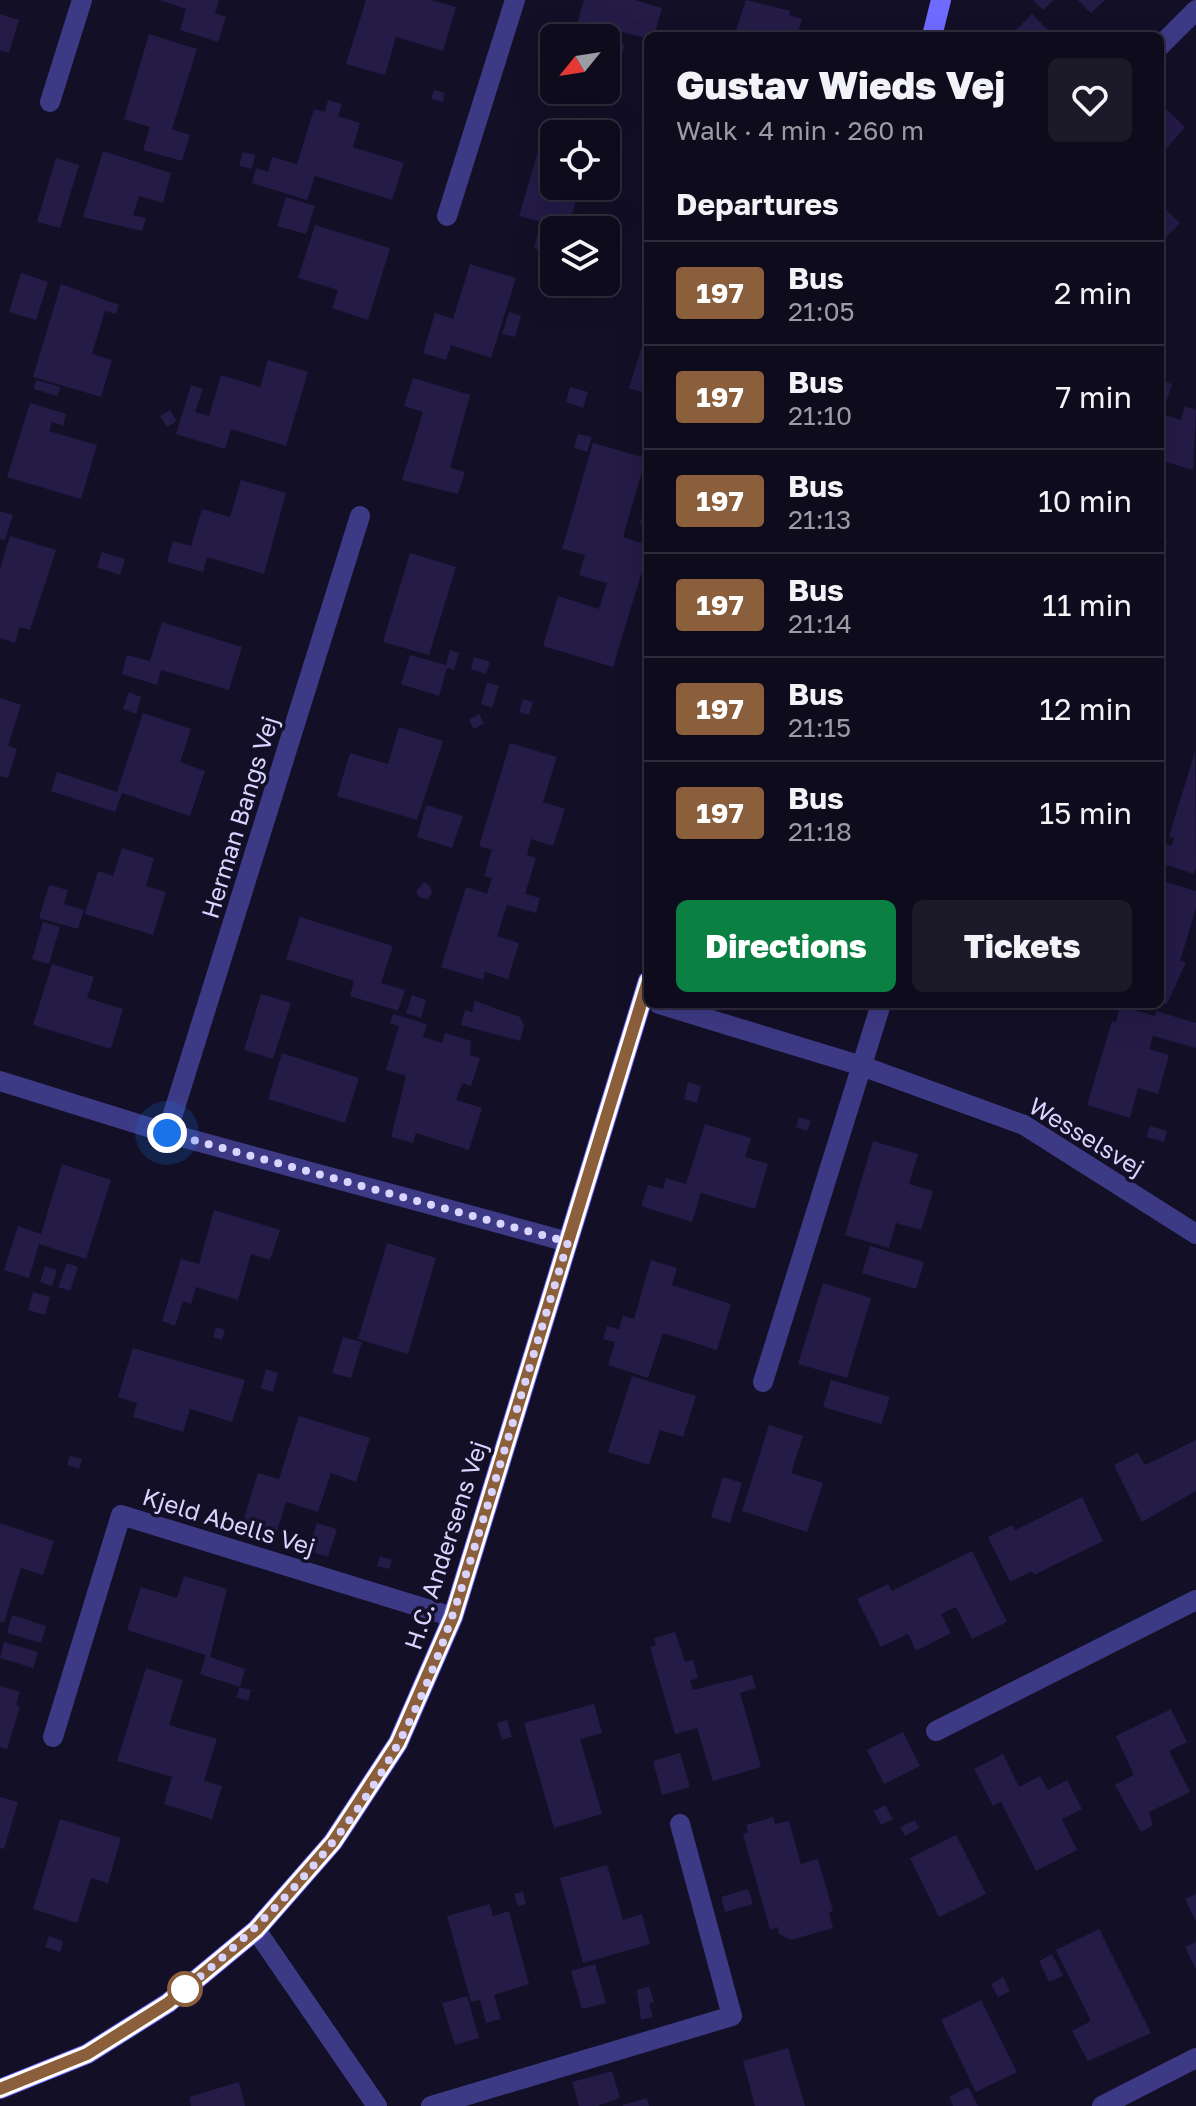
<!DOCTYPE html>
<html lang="en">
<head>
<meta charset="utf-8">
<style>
	:root { --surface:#0e0b1c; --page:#1c1929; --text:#f1f3f6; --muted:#9b9ba3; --line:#2e2b3b; --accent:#0b8043 }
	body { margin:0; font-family:"Golos Text",sans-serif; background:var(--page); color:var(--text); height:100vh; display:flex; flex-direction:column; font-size:30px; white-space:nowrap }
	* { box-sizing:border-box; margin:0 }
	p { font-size:26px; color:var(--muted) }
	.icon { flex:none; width:44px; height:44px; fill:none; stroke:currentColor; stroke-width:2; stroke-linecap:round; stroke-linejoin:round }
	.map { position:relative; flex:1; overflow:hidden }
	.side { position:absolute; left:644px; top:32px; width:520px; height:976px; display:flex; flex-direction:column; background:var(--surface); border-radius:12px; box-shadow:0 8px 32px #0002,0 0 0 2px var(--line) }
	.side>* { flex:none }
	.badge { padding:0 16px; border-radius:6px; font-size:28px; line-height:52px }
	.needle { width:52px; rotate:240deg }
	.fabs { position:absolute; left:540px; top:24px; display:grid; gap:16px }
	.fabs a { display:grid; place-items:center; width:80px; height:80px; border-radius:12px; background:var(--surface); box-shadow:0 8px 32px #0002,0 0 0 2px var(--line); font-size:40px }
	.you { position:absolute; width:40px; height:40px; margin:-20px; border:6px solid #fff; border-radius:50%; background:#1a73e8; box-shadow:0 0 0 12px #1a73e833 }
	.map>.badge { position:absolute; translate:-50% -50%; box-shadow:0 0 0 4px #fff }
	h2 { padding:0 32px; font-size:30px; line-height:72px }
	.round { display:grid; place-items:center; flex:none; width:84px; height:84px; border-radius:12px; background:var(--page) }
	.overview { display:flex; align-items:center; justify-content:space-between; height:136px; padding:0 32px }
	h1 { font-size:38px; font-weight:800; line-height:60px }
	.primary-button { display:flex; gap:16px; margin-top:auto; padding:16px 32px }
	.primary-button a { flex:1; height:92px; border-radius:12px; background:var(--accent); color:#fff; font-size:32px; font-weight:800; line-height:92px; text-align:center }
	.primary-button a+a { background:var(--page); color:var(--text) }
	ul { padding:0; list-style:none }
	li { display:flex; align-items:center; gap:24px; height:104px; padding:0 32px; border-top:2px solid var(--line) }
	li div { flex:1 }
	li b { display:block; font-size:30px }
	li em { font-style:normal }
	li .badge { min-width:88px; font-weight:700; text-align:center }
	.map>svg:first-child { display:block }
</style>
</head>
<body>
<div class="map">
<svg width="1196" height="2106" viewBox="0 0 1196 2106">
	<rect width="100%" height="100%" fill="#130f26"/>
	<g fill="#241b47">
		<path d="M160,0h59l-4,13 11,4 -8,25 -38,-12 6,-21z"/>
		<path d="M366,0h65l25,7 -13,44 -47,-14 -11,38 -39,-11z"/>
		<path d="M584,0h51l27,8 -8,28h-6v3l-26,-7 -3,11 6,2 -12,40 -7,-2v-45h-33z"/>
		<path d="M746,0l45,11 -2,4 13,4 -5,17h-63z"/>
		<path d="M1033,0h21l-11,10z"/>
		<path d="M1078,0h27l-14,13z"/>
		<path d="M0,14l19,6 -10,33 -9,-3z"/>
		<path d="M1032,14l22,22h-44z"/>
		<path d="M149,34l48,15 -25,80 18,6 -8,26 -39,-11 7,-23 -26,-8z"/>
		<path d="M434,90l11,3 -2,9 -12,-3z"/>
		<path d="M328,100l14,4 -4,12 22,7 -7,24 51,16 -12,37 -77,-24 -8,24 -55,-17 4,-15 12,4 4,-15 25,7 17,-55 11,3z"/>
		<path d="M1164,107l21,20 -25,29v-46z"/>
		<path d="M543,134l11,3v49h26l-11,39 16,4 -31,1v25l-20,-7 7,-26 -22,-6z"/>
		<path d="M103,151l68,22 -8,30 -24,-7 -6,19 13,3 -4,13 -59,-14z"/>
		<path d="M243,152l12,3 -3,14 -13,-3z"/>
		<path d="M56,158l23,7 -19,63 -23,-6z"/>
		<path d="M286,197l29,9 -9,28 -29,-8z"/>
		<path d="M1160,204l20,19 -20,21z"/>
		<path d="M315,225l75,23 -22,72 -36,-12 6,-18 -40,-12z"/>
		<path d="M470,264l46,14 -25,80 -40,-13 -5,15 -23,-7 12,-40 18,6z"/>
		<path d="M21,273l27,9 -12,38 -27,-8z"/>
		<path d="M61,284l58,21 -3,9 -11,-3 -13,43 20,6 -11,37 -68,-20z"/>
		<path d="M509,312l12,4 -6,21 -13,-3z"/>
		<path d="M647,330h1v64l-19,-6z"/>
		<path d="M268,360l40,12 -22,74 -55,-17 -6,20 -49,-15 15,-49 12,4 -8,23 14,4 12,-41 39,12z"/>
		<path d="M413,378l57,17 -20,73 15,4 -7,22 -56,-14 21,-68 -19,-6z"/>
		<path d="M36,380l25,7 -4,9 -23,-7z"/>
		<path d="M1160,380l12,4 -10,30 19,6 4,-14 11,4 -3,60 -33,-10z"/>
		<path d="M570,387l18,5 -5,16 -17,-6z"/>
		<path d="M30,403l36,11 -3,12 -11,-4 -3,9 48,14 -16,54 -74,-22z"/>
		<path d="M170,410l7,11 -10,6 -7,-11z"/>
		<path d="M578,434l14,3 -5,15 -13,-4z"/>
		<path d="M593,443l53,15 -23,79 25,8v25l-5,-2 -30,99 -70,-21 15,-50 41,13 8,-26 -28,-8 6,-20 -23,-6z"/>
		<path d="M241,480l45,13 -22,81 -57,-17 -4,15 -36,-10 6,-21 18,5 11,-37 28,8z"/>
		<path d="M645,506h3v20l-8,-3z"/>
		<path d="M0,511l13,4 -8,25 -5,-1z"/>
		<path d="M10,536l46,14 -26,80 -10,-3 -5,16 -15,-5v-69z"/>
		<path d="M1160,539l7,2 -6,35h-1z"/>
		<path d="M102,552l23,7 -5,16 -23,-8z"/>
		<path d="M410,553l46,14 -27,88 -46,-13z"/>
		<path d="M162,622l80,25 -13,43 -68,-20 -4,15 -35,-11 5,-19 23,6z"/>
		<path d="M450,650l9,3 -5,17 -7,-2 -8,28 -38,-12 9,-29 36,10z"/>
		<path d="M474,657l16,5 -4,12 -15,-5z"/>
		<path d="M487,682l12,4 -7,22 -11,-4z"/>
		<path d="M129,692l12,5 -5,17 -13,-5z"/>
		<path d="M0,698l21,7 -13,41 9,3 -9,29 -8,-2z"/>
		<path d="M523,699l10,3 -4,13 -10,-3z"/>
		<path d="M143,713l48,16 -11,33 25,9 -15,45 -68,-23 -7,19 -64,-21 6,-19 60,20z"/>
		<path d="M479,714l5,9 -10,6 -5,-9z"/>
		<path d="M399,727l44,14 -26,79 -80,-24 13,-43 38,11z"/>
		<path d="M510,743l47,14 -14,45 22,7 -12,37 -22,-7 -4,16 9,3 -11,36 15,4 -4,15 -29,-8 -10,31 22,7 -11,36 -23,-7 -2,8 -42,-13 25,-80 21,7 5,-16 -8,-2 8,-26 -13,-4z"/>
		<path d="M1195,752l1,115 -2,7 -34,-11v-21l11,4 3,-8 -5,-2z"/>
		<path d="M426,805l37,11 -11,32 -35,-11z"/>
		<path d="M122,848l32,10 -8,28 20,6 -13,43 -68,-21 13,-43 15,5z"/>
		<path d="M1160,880l36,11v17l-16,53 6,1 -19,42 -7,-2z"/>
		<path d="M424,882l6,4 2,8 -5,5 -7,-1 -4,-6z"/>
		<path d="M49,885l19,5 -4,14 20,6 -6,19 -39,-11z"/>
		<path d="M300,917l93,29 -12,37 24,7 -7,21 -48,-15 4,-15 -68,-22z"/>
		<path d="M43,922l17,5 -11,37 -17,-5z"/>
		<path d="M52,964l42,13 -7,21 36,11 -12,40 -78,-24z"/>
		<path d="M261,994l30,9 -18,56 -29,-9z"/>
		<path d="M412,995l14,5 -5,18 -15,-5z"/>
		<path d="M475,1001l45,16 4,9 -4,15 -59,-16 4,-15 7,2z"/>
		<path d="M1120,1006l35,10 1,-5 40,12v25l-43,-12 -4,13 20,6 -11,39 -20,-6 -8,30 -43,-13 25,-84 4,1z"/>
		<path d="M393,1014l34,10 -4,13 19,6 3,-10 26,8 -1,14 10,3 -9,28 -9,-3 -6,17 26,8 -13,42 -53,-17 -3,10 -22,-6 15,-61 -20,-6 13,-44 -9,-3z"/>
		<path d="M282,1053l77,25 -14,45 -77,-24z"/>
		<path d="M688,1082l13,4 -4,17 -13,-4z"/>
		<path d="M799,1117l12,4 -4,10 -11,-4z"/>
		<path d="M705,1124l46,14 -6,19 23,7 -13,45 -54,-16 -9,29 -51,-16 7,-21 15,4 3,-11 20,6z"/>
		<path d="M1150,1126l17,5 -3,11 -18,-5z"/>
		<path d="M873,1141l45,13 -9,30 24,7 -12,39 -25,-7 -7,25 -44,-13z"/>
		<path d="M62,1164l49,16 -25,79 -47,-15 -10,34 -25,-8 14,-44 23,8z"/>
		<path d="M214,1210l66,20 -10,30 -19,-6 -13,46 -42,-13 -5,17 -8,-3 -8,25 -13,-5 19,-62 18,5z"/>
		<path d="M387,1243l49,15 -28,96 -50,-15z"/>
		<path d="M870,1246l54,16 -8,27 -54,-16z"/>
		<path d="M651,1260l26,8 -5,17 59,19 -14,46 -54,-17 -15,45 -40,-13 7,-23 -12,-3 4,-13 12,3 4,-13 11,3z"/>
		<path d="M67,1263l11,4 -8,24 -12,-4z"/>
		<path d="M45,1266l12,4 -5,16 -12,-4z"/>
		<path d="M823,1283l48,15 -24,80 -49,-14z"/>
		<path d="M33,1292l17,5 -5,18 -17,-5z"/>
		<path d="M216,1327l9,3 -3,10 -9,-3z"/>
		<path d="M343,1337l19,5 -11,36 -19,-5z"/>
		<path d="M133,1348l112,32 -13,42 -42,-13 -7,23 -50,-15 4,-14 -19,-6z"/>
		<path d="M266,1369l12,4 -5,19 -12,-4z"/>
		<path d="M632,1376l64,20 -13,41 -23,-7 -11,35 -41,-13z"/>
		<path d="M831,1380l59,17 -9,27 -58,-17z"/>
		<path d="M299,1416l71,22 -14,44 -25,-9 -13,39 -32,-10 -12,39 -34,-10 18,-58 21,6z"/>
		<path d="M769,1425l34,11 -12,37 32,10 -16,49 -65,-21z"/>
		<path d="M1196,1440v51l-54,31 -28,-57 24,-12 7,12z"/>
		<path d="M70,1456l12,3 -3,10 -12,-4z"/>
		<path d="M723,1477l19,6 -12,40 -19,-6z"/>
		<path d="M1082,1497l21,44 -69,34 -2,-4 -22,11 -22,-45 24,-12 3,5z"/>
		<path d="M0,1523l54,18 -11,34 -22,-7 -17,55 -4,-2z"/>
		<path d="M317,1523l20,6 -9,28 -20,-6z"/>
		<path d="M972,1551l35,71 -35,17 -16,-32 -15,7 10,19 -35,18 -8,-17 -27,13 -24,-48 31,-15 4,7z"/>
		<path d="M380,1556l12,4 -3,9 -12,-3z"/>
		<path d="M184,1576l43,13 -17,68 35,12 -5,18 -40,-13 6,-19 -79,-25 14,-43 36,11z"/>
		<path d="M12,1615l34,11 -5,17 -34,-10z"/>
		<path d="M675,1632l10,30 8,-2 5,18 -8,3 3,9 59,-15 4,13 -16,5 21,74 -48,14 -16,-53 -22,6 -25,-87 6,-2 -2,-7z"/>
		<path d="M4,1642l34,10 -5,16 -33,-10z"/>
		<path d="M146,1668l37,12 -14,45 48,14 -13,42 18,5 -10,33 -48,-15 8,-27 -55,-16z"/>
		<path d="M0,1686l20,6 -4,13 4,2 -13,42 -7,-2z"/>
		<path d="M240,1687l11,3 -3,11 -12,-4z"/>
		<path d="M594,1704l8,29 -22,6 22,75 -48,14 -30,-105z"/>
		<path d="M1171,1709l16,33 -18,9 21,41 -41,20 4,13 -12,7 -26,-47 19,-10 -18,-39z"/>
		<path d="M507,1720l5,17 -10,3 -5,-17z"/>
		<path d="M903,1732l17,34 -36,18 -17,-34z"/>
		<path d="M680,1753l10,34 -28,8 -9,-34z"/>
		<path d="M1003,1754l16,33 21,-11 8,14 19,-10 15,29 -20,10 15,31 -41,21 -35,-69 -8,4 -19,-37z"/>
		<path d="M0,1797l18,5 -14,47 -4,-1z"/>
		<path d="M885,1805l8,14 -12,6 -7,-14z"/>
		<path d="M773,1817l2,7 14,-3 12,43 17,-5 15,52 -4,2 4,15 -42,12 -12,-6 -1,-7 -8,3 -27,-96 5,-2 -2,-7z"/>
		<path d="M60,1819l61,19 -13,45 -17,-5 -14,45 -44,-14z"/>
		<path d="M915,1820l4,8 -14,8 -5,-9z"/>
		<path d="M956,1835l30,59 -47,23 -29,-59z"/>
		<path d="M607,1865l16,55 19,-6 8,30 -67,19 -23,-85z"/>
		<path d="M748,1889l5,15 -28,8 -4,-15z"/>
		<path d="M523,1892l3,12 -8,2 -4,-12z"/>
		<path d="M1196,1894v27l-11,-22z"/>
		<path d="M490,1904l3,12 16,-5 20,73 -35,11 7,24 -15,4 -6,-23 -9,2 -24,-86z"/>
		<path d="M1099,1929l52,104 -63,28 -16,-30 19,-10 -35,-71z"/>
		<path d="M49,1936l14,5 -3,11 -15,-5z"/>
		<path d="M1196,1942v27l-11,-22z"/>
		<path d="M1052,1954l11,22 -14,6 -10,-21z"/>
		<path d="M595,1964l11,39 -24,6 -11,-38z"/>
		<path d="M1003,1977l7,14 -12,6 -7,-13z"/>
		<path d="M649,1986l5,16 -5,2 4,13 -12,3 -4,-30z"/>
		<path d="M467,1996l12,42 -24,7 -13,-42z"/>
		<path d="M981,2000l36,72 -41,20 -35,-72z"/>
		<path d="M788,2048l17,58h-50l-12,-45z"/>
		<path d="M612,2071l8,27 -23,8h-18l-7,-24z"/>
		<path d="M239,2082l6,24h-54l-2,-9z"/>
		<path d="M968,2087l10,19h-25l-4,-9z"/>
		<path d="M647,2098l2,8h-26v-1z"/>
	</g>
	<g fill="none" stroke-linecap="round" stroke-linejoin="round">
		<g stroke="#3d3a85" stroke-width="20">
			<path d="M1160,46l36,-36"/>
			<path d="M50,102l32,-102"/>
			<path d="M447,216l68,-216"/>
			<path d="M659,1004l203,62 162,59 172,109"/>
			<path d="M0,1081l167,52 401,109"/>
			<path d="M167,1133l193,-617"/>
			<path d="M763,1382l118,-378"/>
			<path d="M936,1731l260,-131"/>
			<path d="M53,1737l68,-222 332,102"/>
			<path d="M256,1930l121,176"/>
			<path d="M431,2106l301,-90 -52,-192"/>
			<path d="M1102,2106l94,-48"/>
		</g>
		<g stroke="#6f6bff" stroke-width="20">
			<path d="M932,36l9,-36"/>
			<path d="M0,2089l87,-35 81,-51 88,-73 77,-88 65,-99 55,-126 195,-636"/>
		</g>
	</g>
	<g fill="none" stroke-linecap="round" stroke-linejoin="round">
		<defs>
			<path id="line" d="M0,2089l87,-35 81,-51 88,-73 77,-88 65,-99 55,-126 195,-636"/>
		</defs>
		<use href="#line" stroke="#fff" stroke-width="18"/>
		<use href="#line" stroke="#8b5e3c" stroke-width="12"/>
		<path stroke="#d9d4ff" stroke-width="8" stroke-dasharray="0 14.4" d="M167,1133l401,109c-26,85 -52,170 -78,256 -26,82 -50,168 -91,244 -52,97 -130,179 -214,247"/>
	</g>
	<circle fill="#fff" stroke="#8b5e3c" stroke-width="4" cx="185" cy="1989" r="16"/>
	<g text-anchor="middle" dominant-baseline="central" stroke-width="7" stroke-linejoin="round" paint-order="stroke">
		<g font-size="24" fill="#d9d4ff" stroke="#130f26">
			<text transform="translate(239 817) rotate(-73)">Herman Bangs Vej</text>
			<text transform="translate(1087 1136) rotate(31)">Wesselsvej</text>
			<text transform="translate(229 1521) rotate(17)">Kjeld Abells Vej</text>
			<text transform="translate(445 1545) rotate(-72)">H.C. Andersens Vej</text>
		</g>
	</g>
</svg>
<div class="fabs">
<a><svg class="needle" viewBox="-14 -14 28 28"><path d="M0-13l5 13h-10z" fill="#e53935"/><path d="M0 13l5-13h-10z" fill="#9b9ba3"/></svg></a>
<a><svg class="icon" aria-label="locate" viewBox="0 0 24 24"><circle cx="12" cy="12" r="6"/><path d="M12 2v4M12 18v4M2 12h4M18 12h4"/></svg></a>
<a><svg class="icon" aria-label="layers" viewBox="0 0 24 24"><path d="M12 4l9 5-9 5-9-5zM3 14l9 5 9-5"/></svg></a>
</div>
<div class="you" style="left:167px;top:1133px"></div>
<section class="side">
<div class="overview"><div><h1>Gustav Wieds Vej</h1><p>Walk · 4 min · 260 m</p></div><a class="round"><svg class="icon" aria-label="heart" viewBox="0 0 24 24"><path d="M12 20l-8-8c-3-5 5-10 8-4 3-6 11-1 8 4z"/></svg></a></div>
<h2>Departures</h2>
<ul>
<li><span class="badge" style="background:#8b5e3c;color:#fff">197</span><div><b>Bus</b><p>21:05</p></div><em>2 min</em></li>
<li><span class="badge" style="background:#8b5e3c;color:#fff">197</span><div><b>Bus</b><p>21:10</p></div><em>7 min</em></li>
<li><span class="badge" style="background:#8b5e3c;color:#fff">197</span><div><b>Bus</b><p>21:13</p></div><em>10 min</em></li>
<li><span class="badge" style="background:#8b5e3c;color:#fff">197</span><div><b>Bus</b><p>21:14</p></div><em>11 min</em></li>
<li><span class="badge" style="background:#8b5e3c;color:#fff">197</span><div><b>Bus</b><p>21:15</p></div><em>12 min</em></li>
<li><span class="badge" style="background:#8b5e3c;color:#fff">197</span><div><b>Bus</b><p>21:18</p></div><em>15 min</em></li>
</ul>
<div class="primary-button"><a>Directions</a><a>Tickets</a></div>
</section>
</div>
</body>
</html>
